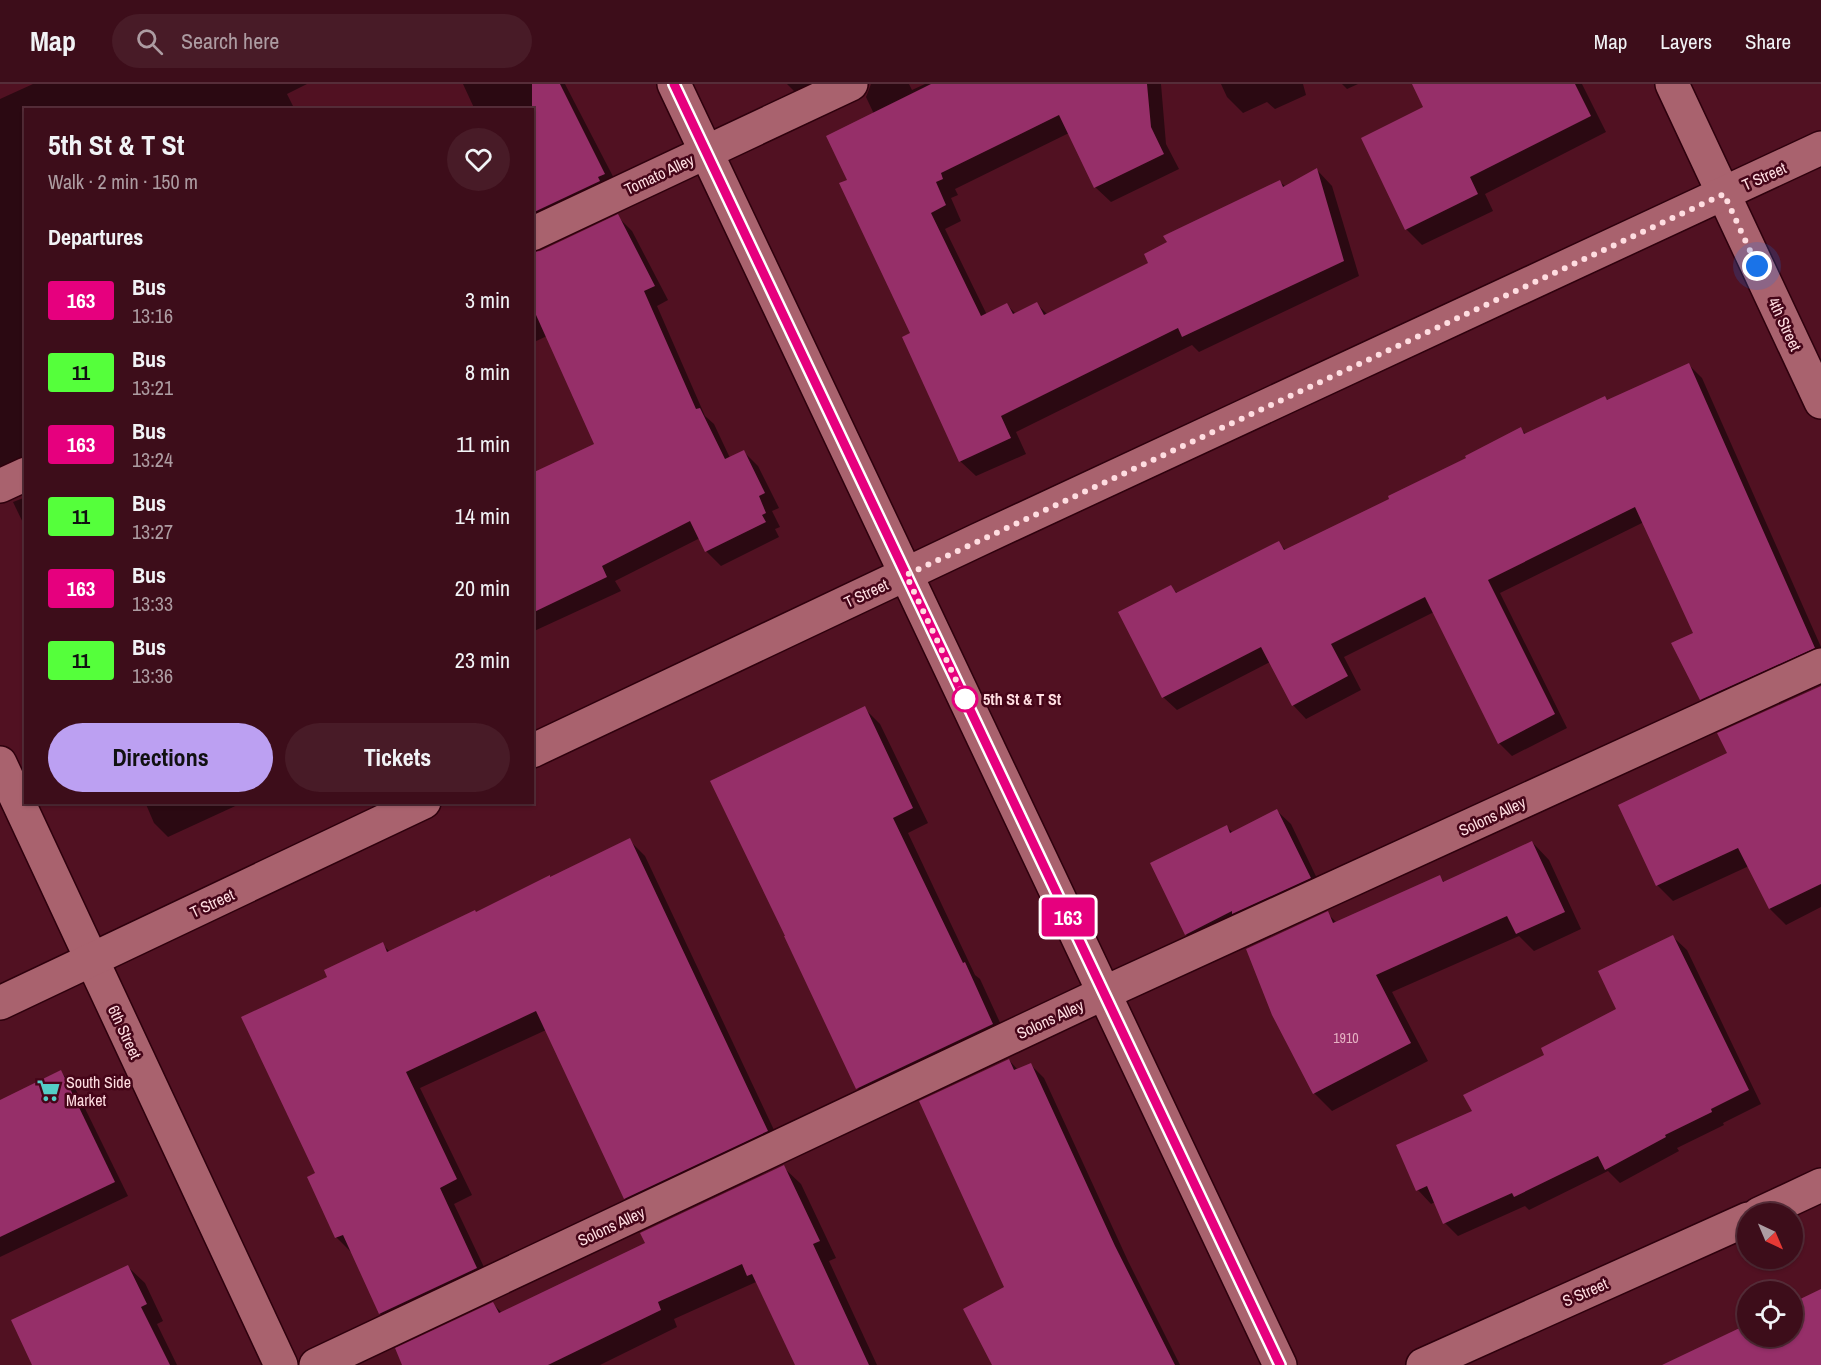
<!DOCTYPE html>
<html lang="en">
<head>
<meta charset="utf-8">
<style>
	:root { --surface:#3d0d1a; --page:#481b27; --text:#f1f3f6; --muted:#ad9ca2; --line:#562d39; --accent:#bca0f2 }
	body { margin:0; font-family:"Archivo Narrow",sans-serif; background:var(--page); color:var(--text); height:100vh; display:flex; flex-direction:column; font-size:22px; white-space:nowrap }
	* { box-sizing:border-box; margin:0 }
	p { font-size:20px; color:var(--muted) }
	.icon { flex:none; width:33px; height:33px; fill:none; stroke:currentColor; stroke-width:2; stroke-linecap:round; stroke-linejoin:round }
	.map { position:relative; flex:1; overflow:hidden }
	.details { position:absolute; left:24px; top:24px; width:510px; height:696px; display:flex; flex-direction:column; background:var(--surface); border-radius:0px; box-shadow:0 2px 4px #0004,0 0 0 2px var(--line) }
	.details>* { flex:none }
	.badge { padding:0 12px; border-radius:4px; font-size:21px; line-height:39px }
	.needle { width:39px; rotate:136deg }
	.tools { position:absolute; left:1737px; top:1119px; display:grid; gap:12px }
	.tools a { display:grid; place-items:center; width:66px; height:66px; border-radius:50%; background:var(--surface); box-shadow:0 2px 4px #0004,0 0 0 2px var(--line); font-size:30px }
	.you { position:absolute; width:30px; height:30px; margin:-15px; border:4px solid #fff; border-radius:50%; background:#1a73e8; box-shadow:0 0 0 9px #1a73e833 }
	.map>.badge { position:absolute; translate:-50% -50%; box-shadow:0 0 0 3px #fff }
	h2 { padding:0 24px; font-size:22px; line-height:54px }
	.round { display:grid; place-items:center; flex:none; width:63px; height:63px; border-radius:32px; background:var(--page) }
	.summary { display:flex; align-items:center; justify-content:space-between; height:102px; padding:0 24px }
	h1 { font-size:28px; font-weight:700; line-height:45px }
	.primary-button { display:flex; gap:12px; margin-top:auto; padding:12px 24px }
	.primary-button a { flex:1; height:69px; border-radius:36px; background:var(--accent); color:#111; font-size:24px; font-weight:700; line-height:69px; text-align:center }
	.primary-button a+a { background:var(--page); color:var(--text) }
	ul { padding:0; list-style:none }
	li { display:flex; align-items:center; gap:18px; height:72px; padding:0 24px }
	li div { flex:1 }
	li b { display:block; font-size:22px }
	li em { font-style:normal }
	li .badge { min-width:66px; font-weight:700; text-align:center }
	header { display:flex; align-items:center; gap:36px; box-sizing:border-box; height:84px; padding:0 30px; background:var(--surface); border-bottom:2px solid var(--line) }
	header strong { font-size:28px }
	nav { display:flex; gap:33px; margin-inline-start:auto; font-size:21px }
	.search { width:420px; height:54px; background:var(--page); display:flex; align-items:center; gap:15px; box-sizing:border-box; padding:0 21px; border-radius:33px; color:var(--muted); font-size:22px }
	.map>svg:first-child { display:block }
</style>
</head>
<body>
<header>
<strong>Map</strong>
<div class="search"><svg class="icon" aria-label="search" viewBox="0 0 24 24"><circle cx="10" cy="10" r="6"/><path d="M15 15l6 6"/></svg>Search here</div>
<nav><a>Map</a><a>Layers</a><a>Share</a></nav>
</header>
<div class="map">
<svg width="1821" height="1281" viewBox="0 0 1821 1281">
	<rect width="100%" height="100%" fill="#511122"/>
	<g fill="#0007">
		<path d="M33,0h274l-20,10 8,16h-269v364l-26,-4v-371z"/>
		<path d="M463,0h102l54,104 -87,48v-126h-57z"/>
		<path d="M787,0h25l-17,8z"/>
		<path d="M871,0h38l3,6 13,-6h236l5,60 13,25 -68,33 -16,-15 -26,-54 -114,56 3,6 -7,3 10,23 -16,8 42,86 20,-10 9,9 21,-10 11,11 102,-51 130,-82 6,5 31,-17 15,16 27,90 -160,76 -7,-7 -176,87 10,22 -50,22 -16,-15 -48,-127 -63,-154 25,-66 -8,-17z"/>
		<path d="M1221,0h82l3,11 -31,14 -8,-7 -24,11 -16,-16z"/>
		<path d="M1342,0h16l-11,5z"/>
		<path d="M1414,0h168l24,48 -121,62 8,17 -71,34 -16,-16 19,-121z"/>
		<path d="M617,132l15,15 36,69 -11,6 48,110 9,8 16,34 14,-6 14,14 21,42 -7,3 8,16 -5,2 4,8 -58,29 -14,-14 -7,-14 -85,43 6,10 -89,41v-158l64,-30 -49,-108 -15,7v-89l8,-1z"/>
		<path d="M1689,281l13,13 119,269v17l-106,48 -14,-13 -6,-65 -51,-112 -144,71 67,135 -55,28 -13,-13 -65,-131 -90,45 17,33 -55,29 -13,-14 -23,-43 -93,48 -14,-13 8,-110 7,7 100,-51 9,8 104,-51 129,-71 6,5 79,-36 4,3z"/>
		<path d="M26,413v32l-13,-27z"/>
		<path d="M1821,603v220l-35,18 -16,-16 -21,-43 -76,35 -16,-16 72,-132z"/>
		<path d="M864,624l16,16 48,99 -20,10 67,142 5,4 28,61 -135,64 -15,-16 -72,-151z"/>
		<path d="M145,718h99l-76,35 -14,-14z"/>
		<path d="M1277,727l14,13 32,67 -124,56 -13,-13 41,-107 6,6z"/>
		<path d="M629,756l16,16 137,291 -141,67 -16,-16 -79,-168 -126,58 52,107 -18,9 38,80 -96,45 -16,-15 -27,-60 -17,-17 -19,-63 12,-196 53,-34 8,8 86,-38z"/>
		<path d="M1532,758l17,18 32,69 -47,22 -15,-15 -127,56 36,69 -96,50 -18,-18 13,-180 10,10 103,-46 5,6z"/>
		<path d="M1673,853l14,13 74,154 -38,19 1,2 -47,23 2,3 -59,32 -12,-12 -79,39 -4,-4 -67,30 -13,-13 -10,-21 -4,2 -13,-14 56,-78 72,-57 72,-46z"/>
		<path d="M1009,976l9,10 13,-5 13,13 84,183 52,104h-187l13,-77z"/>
		<path d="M61,988l13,14 54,110 -128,61v-156z"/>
		<path d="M783,1083l18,17 35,74 -7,3 48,104h-81l-40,-83 -82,37 3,8 -77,38h-195l88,-61 9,9 145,-69z"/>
		<path d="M128,1183l17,16 18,38 -6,3 20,41h-144z"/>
	</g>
	<g fill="#962f69">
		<path d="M532,0h28l45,90 -7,3 2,4 -68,32z"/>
		<path d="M931,0h216l4,43 13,27 -70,34 -35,-73 -118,58 2,6 -7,3 10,23 -15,8 50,103 26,-13 6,11 24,-12 7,13 104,-52 -4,-9 23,-12 -4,-6 117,-56 3,7 34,-19 27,93 -162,76 -4,-9 -177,88 10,22 -52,24 -57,-125 8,-4 -71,-150 8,-3 -21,-44z"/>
		<path d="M1412,0h163l16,32 -121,61 8,17 -73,36 -44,-92 62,-31z"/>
		<path d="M618,130l37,72 -11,5 52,118 4,-1 25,51 19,-9 21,43 -6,3 7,17 -4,2 4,7 -61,30 -15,-31 -88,45 5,11 -75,36v-140l62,-29 -62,-138v-54l8,-1z"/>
		<path d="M1689,279l126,285 -115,52 -29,-57 22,-10 -58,-126 -147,73 67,134 -57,30 -73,-147 -94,47 17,32 -56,30 -31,-59 -99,51 -44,-86 53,-27 5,8 103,-52 5,9 105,-51 -1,-3 78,-38 -1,-2 56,-29 3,7 81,-38 2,4z"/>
		<path d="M1821,602v198l-52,25 -31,-61 -82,38 -38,-81 109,-52 -10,-20z"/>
		<path d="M865,622l48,102 -20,10 70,145 2,-1 28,62 -137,65 -72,-153h1l-75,-155z"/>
		<path d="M1277,725l34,69 -79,36v-3l-47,24 -35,-72 77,-38 3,8z"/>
		<path d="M630,754l138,293 -144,68 -88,-188 -130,61 51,107 -17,9 37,80 -98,46 -36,-79 -8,3 -28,-61 8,-4 -74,-156 86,-40 -3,-7 59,-28 4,10 88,-42 1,2 74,-37v2z"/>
		<path d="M1532,757l33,71 -49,22 -9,-18 -131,59 35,68 -98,51 -41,-79 -26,-66 82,-38 5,12 107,-48 3,7z"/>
		<path d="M1673,851l76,155 -38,19 1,3 -47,23 1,2 -61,33 -7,-14 -84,41 -2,-4 -69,31 -16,-38 -11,5 -20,-46 76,-34 -9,-16 81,-40 -3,-7 75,-39 -18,-38z"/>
		<path d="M1009,975l5,11 17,-7 84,183 60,119h-183l-29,-56 41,-22 -85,-186z"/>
		<path d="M61,986l54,112 -115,55v-137z"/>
		<path d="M784,1081l36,76 -7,3 56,121h-74l-43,-91 -5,2 -5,-12 -84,38 3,8 -113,55h-146l-7,-17 98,-46 6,11 146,-70 -5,-10z"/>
		<path d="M128,1181l19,39 -6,3 29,58h-138l-21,-45z"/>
		<path d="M1821,1205v76h-159l86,-41v12h44v-33z"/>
	</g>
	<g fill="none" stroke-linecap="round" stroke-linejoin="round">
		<defs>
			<g id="minor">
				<path d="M674,0l606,1281"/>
				<path d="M1672,0l149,318"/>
				<path d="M532,150l319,-150"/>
				<path d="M0,402l26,-12"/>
				<path d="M532,667l446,-211 843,-392"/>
				<path d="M0,679l281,602"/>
				<path d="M0,919l424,-201"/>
				<path d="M1759,1130l62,-29"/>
				<path d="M316,1281l788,-372 717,-328"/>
				<path d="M1423,1281l325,-146"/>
			</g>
		</defs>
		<use href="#minor" stroke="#2e010d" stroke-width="36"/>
		<use href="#minor" stroke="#a9626e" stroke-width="33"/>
	</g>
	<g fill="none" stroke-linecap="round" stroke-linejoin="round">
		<defs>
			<path id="line" d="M674,0l606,1281"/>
		</defs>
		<use href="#line" stroke="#fff" stroke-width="14"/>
		<use href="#line" stroke="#e6007e" stroke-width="9"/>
		<path stroke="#ffdde1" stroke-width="6" stroke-dasharray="0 10.8" d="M965,615l-59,-124 818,-381 33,72"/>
	</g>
	<defs>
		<symbol id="supermarket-bare" viewBox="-9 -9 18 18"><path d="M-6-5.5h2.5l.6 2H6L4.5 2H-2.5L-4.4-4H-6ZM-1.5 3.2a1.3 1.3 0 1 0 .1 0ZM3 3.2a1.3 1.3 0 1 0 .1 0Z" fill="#54cdc6" stroke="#450518" stroke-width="2.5" paint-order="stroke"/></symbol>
	</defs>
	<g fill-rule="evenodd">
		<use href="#supermarket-bare" x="32" y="990" width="33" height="33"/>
	</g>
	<circle fill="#fff" stroke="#e6007e" stroke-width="3" cx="965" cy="615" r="12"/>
	<g text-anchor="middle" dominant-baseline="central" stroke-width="5" stroke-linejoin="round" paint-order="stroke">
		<g font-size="14" fill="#e5b2c3">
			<text x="1346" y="954">1910</text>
		</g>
		<g font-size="16" fill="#ffdde1" stroke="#450518">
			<text transform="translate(659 90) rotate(-25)">Tomato Alley</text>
			<text transform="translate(1764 92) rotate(-24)">T Street</text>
			<text transform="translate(1785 240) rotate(65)">4th Street</text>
			<text transform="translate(866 509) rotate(-25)">T Street</text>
			<text transform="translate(1492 732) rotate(-25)">Solons Alley</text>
			<text transform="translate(212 819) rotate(-25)">T Street</text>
			<text transform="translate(1050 935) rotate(-25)">Solons Alley</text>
			<text transform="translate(125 948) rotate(65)">6th Street</text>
			<text transform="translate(611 1142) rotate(-25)">Solons Alley</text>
			<text transform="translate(1585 1208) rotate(-24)">S Street</text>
		</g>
		<g font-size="16" font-weight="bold" fill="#ffdde1" stroke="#450518" text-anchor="start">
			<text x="983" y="615">5th St &amp; T St</text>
		</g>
		<g font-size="16" fill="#ffdde1" stroke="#450518" text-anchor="start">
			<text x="66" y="998">South Side<tspan x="66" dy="18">Market</tspan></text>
		</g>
	</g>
</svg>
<div class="tools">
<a><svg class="needle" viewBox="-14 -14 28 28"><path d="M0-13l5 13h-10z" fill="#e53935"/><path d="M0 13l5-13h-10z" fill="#ad9ca2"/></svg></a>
<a><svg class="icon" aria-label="locate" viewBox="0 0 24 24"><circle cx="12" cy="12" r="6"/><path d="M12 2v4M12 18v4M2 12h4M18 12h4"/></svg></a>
</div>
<div class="you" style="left:1757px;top:182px"></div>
<b class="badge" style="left:1068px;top:833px;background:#e6007e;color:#fff">163</b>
<section class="details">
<div class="summary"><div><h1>5th St &amp; T St</h1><p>Walk · 2 min · 150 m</p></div><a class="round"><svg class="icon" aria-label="heart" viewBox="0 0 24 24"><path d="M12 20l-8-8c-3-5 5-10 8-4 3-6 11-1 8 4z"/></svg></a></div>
<h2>Departures</h2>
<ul>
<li><span class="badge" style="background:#e6007e;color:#fff">163</span><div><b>Bus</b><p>13:16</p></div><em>3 min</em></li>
<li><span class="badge" style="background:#55ff3b;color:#111">11</span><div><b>Bus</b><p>13:21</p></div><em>8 min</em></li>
<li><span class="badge" style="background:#e6007e;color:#fff">163</span><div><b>Bus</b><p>13:24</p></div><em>11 min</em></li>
<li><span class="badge" style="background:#55ff3b;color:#111">11</span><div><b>Bus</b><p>13:27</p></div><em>14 min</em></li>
<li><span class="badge" style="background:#e6007e;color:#fff">163</span><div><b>Bus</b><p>13:33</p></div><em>20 min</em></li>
<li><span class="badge" style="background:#55ff3b;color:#111">11</span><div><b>Bus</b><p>13:36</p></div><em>23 min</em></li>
</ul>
<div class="primary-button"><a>Directions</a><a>Tickets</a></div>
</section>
</div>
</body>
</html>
